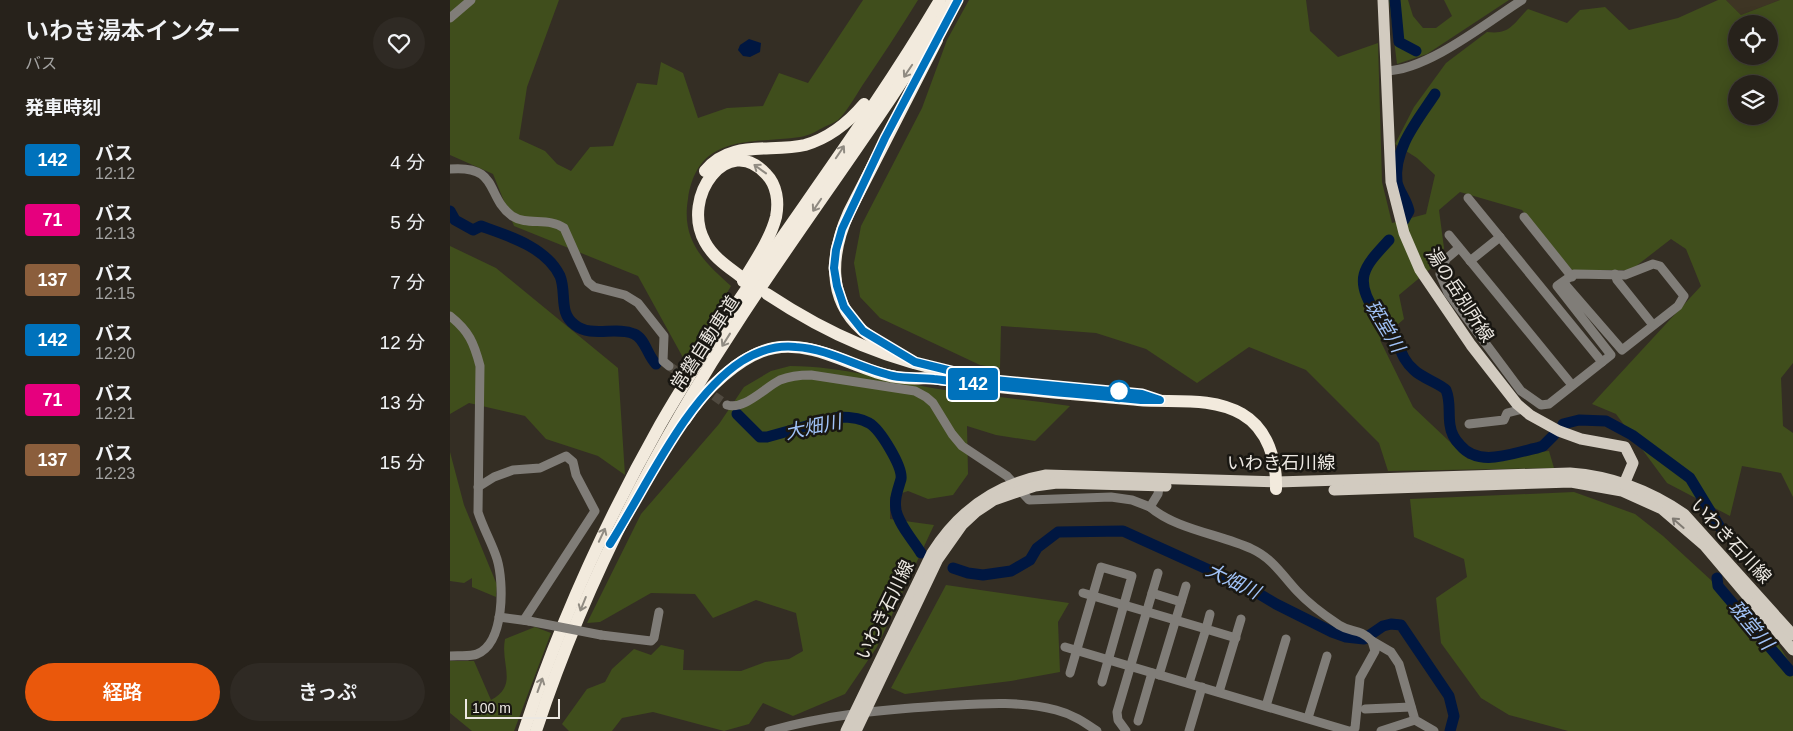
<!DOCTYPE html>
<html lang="ja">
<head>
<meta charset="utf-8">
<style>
	:root { --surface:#27221b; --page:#2f2a24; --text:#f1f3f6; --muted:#a4a4a3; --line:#433f3a; --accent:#ea580c }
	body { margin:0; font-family:Arial,"Noto Sans JP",sans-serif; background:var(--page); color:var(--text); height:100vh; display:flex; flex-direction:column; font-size:19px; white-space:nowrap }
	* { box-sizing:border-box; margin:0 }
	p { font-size:16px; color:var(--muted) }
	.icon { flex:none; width:28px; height:28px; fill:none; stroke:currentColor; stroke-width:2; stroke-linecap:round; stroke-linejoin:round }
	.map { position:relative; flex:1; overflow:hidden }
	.sheet { display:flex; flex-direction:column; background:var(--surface); width:450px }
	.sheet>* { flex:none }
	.badge { padding:0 10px; border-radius:4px; font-size:18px; line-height:32px }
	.tools { position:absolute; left:1278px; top:15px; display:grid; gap:10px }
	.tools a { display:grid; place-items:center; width:50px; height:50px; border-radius:50%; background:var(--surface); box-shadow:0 2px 12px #0003,0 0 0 1px var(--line); font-size:25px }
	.scale { position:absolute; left:15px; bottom:12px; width:95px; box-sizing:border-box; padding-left:5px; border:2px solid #ece8e2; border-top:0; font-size:14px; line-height:18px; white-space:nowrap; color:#ece8e2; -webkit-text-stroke:4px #191712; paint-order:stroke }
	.map>.badge { position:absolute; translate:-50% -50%; box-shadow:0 0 0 2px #fff }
	h2 { padding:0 25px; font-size:19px; line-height:45px }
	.round { display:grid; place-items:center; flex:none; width:52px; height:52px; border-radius:26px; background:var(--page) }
	.summary { display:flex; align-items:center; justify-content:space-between; height:85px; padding:0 25px }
	h1 { font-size:24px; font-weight:600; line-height:38px }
	.cta { display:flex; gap:10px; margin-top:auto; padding:10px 25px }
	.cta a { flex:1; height:58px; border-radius:30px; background:var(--accent); color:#fff; font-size:20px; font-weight:600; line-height:58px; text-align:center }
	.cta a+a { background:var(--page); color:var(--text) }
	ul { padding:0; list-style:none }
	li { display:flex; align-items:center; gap:15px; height:60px; padding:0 25px }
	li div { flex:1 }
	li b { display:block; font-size:19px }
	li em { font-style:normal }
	li .badge { min-width:55px; font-weight:700; text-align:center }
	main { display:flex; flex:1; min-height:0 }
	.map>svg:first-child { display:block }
</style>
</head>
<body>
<main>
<section class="sheet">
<div class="summary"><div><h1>いわき湯本インター</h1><p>バス</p></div><a class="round"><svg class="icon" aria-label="heart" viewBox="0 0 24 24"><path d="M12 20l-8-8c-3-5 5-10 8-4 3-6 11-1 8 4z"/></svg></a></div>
<h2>発車時刻</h2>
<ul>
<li><span class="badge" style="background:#0072bc;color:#fff">142</span><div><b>バス</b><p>12:12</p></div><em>4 分</em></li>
<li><span class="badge" style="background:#e6007e;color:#fff">71</span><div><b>バス</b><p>12:13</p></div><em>5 分</em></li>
<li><span class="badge" style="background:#8b5e3c;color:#fff">137</span><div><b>バス</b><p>12:15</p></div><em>7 分</em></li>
<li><span class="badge" style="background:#0072bc;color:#fff">142</span><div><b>バス</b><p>12:20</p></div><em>12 分</em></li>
<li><span class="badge" style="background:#e6007e;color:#fff">71</span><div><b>バス</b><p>12:21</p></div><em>13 分</em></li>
<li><span class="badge" style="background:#8b5e3c;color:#fff">137</span><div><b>バス</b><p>12:23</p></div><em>15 分</em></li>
</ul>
<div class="cta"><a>経路</a><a>きっぷ</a></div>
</section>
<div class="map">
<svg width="1343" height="731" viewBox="0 0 1343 731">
	<rect width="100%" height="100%" fill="#342e24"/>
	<path fill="#3e3524" d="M1276,0h54l-39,15z"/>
	<g fill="#404e1c" fill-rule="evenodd">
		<path d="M0,0h109l-32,87 -8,52 26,12 12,13 14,7 19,-24 23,-1 24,-63 20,2 4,-23 22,11 15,45 29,-10 36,-2 16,-33 29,10 55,-83h55c-18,29 -37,58 -56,86 -7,11 -15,25 -24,34 -4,3 -10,5 -14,7 -7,4 -16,9 -24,10 -51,7 -102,-4 -112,62 -7,41 15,62 43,87l-45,77 -48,-87 -124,-50 -21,-52 -43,-19z"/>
		<path d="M519,0h337l4,31 28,26 40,-14 4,139 10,41 34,-9 9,-39 -18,-17 -22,-14 19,-37 32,-44 41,-31c23,3 26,-8 41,-23l39,14 13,-13 25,-3 24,23 49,-12 40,-18h8l15,15 39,-15h13v363l-12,15 2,48 10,7v64l-12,-24 -39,-7 -12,50 -63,-33 -51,-69 -24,-10 109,-118 -15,-37 -15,-10 -40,31h-59l-50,-60 -62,-18 -21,18 5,38 -3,12 -42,35 5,24 -24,21 33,67 55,52 81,-8 5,17 -166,3 -9,-28 -73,-73 -57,-23 -52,36 -51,-34 -50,-16 -95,-7 -1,42 -20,-3 -100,-47 -20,-21 -6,-34 7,-37 61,-118 25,-68zM1286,24h33v32h-33zM1286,84h33v32h-33z"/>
		<path d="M939,0h19l5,16 10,12h13l16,-12 -8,-16h65l-82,54 -30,10z"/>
		<path d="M0,246l46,22 122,100 7,107 -27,-19 -52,-17 -21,-23 -56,-13 -19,11z"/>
		<path d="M340,366c53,0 103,16 155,24 42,6 84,10 125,16l-35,35 -39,-6 -29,-9 1,48 -15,21 -25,4 -20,-8 -18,6v22l44,6 -57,122 -32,47 -52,22 -30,-13 -14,21 -25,7 -71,-19 -31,6 -10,13h-43l-7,-7 25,-35 18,-7 7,-13 22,-20 17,6 10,-10 23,5 -1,20 58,1 24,-9 24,-3 14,-8 -7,-38 -40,-13 -43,18 -18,-24 -44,-1 -51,29 -13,1 54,-109 78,-90 25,-37 27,-16z"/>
		<path d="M0,452l14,53 33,80 -1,12 -24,-10v-9l-8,5 -14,-2z"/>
		<path d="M1124,492l61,22 28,22 112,103 18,29v63h-225l-59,-16 -28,-17 -40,-55 -5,-45 31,-21 -3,-18 -50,-22 -4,-38z"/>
		<path d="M496,585l123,18 -11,19 2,50 -49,9 -106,13 -14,-6z"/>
		<path d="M85,627l16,6 -37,98h-42l-22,-18v-52h24l17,39c28,-15 9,-35 14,-61z"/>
	</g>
	<path fill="#001741" d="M299,39l12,4 -1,9 -10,5 -7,-1 -5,-6 2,-5z"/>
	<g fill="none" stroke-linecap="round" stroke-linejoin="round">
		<g stroke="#001741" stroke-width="11">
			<path d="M945,0l4,42 17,9"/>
			<path d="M0,211l5,9 18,10 8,-4c28,10 65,21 79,50 7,17 -2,37 15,49 16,13 41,1 59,9 11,4 13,21 22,30"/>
			<path d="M954,220l5,-9c-2,-11 -10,-19 -12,-29 -4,-33 21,-62 38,-88"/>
			<path d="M939,240c-24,26 -37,38 -13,73 4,6 11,11 15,17 10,14 8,27 23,40 8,8 27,14 32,20 5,12 2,22 4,35 1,8 5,15 10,20 19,23 52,8 77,3l6,-2 11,-11"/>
			<path d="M287,414l23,23h7l72,-20c10,0 22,1 30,6 11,6 34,44 32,56 -3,11 -7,19 -5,31 3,15 17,30 25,43"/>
			<path d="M1113,424l16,-4 27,1 26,14 58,43 31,51"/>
			<path d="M503,568l15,5 15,2 28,-4 19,-11 7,-12 21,-16 65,-1 128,58 25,15 56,28 14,5 18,2 19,-13 8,-2 10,1 48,71 5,20 -4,15"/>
			<path d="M1267,578l1,8 72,85"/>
		</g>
		<g stroke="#504a40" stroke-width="9" stroke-dasharray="9 4.5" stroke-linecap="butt">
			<path d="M219,366l23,15"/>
			<path d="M253,388l24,17"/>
		</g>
		<g stroke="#807d78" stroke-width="9">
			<path d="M0,18l21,-18"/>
			<path d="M936,71c42,-1 100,-48 136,-71"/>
			<path d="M0,169c50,-4 35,27 62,47 15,10 37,1 52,12l24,54 6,5 31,8 13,8 26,33 -1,25 6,5"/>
			<path d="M1018,198l134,164"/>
			<path d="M1074,217l48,60"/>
			<path d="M999,235l123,150"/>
			<path d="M1009,248l-13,11 -6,15 8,19 73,98 20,14 8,-1 62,-49 -54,-69 17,-12 51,1 28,-11 7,2 24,30 -6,10 -56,44 -59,-68"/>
			<path d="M1020,261l30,-24"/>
			<path d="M1165,274l2,6 36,45"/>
			<path d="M0,316c19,15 24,27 30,50l-2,146c5,16 14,31 19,47 7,23 8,84 -20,95 -7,3 -19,1 -27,2"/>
			<path d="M277,405c18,5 37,-17 53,-25 10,-4 21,-5 31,-5l104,16 11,6 7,6 19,31 10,12 45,30 22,24 82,-3 21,3 18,7 8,-13 2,-13"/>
			<path d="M1019,424l35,-4 3,-7 16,-4"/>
			<path d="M28,487l16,-10 19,-7 27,-2 26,-12 7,6 3,13 19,36 -71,109"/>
			<path d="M700,507c27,23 70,27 102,42 20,9 31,27 45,42 12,13 27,24 42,34 14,9 19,2 33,16"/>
			<path d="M633,593l123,36 -17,54"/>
			<path d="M702,593l29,9"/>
			<path d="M760,614l-4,15 30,9"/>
			<path d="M49,617l30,4"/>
			<path d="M151,635l50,6 3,-3 5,-26"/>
			<path d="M615,647l284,84"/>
			<path d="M620,673l31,-106 31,9 -30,106"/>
			<path d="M709,675l27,-89"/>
			<path d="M769,692l22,-73"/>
			<path d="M816,706l20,-67"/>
			<path d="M915,709l46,-2"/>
			<path d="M858,718l19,-62"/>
			<path d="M688,721l14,-48"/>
			<path d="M319,731c58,-16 110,-21 170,-25 39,-2 79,-6 117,4 16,4 28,12 41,21"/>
			<path d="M676,731l-8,-11 -1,-8 41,-139"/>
			<path d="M739,731l13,-44"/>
			<path d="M902,731l3,-3 5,-50 15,-27 -3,-10 19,11 8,12 16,56 19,11"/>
			<path d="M931,731l34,-11"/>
		</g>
		<g stroke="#d2cbc0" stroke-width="11">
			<path d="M933,0l8,182 13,51 16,37 51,75 46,59 13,11 29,16 22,8 44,8 8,16 -11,26"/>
			<path d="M884,490l237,-8 51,9 40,18 42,36 89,105"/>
			<path d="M396,731l86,-178c27,-43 64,-69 114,-78l231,7 293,-9c43,3 79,17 114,41l109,121"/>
			<path d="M406,731l82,-172 24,-34 14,-13 18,-12 41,-14 22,-3 109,3"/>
		</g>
		<g stroke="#f2eadd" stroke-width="12">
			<path d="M255,171c25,-32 66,-18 100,-26 24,-7 43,-22 59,-41"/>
			<path d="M290,276c-13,-10 -27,-19 -35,-34 -25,-45 23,-110 61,-68 11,11 13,28 10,43 -6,23 -21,44 -33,64"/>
			<path d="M317,294c65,43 121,66 197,81"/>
			<path d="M465,363c-17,-10 -38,-20 -53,-33 -36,-32 -31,-78 -13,-118l88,-172"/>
			<path d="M235,420c17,-28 56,-66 89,-72 47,-8 86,27 131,30 9,1 18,0 27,0 22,3 44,7 67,9 46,5 93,9 139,13 34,3 73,-4 104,14 26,15 35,47 34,75"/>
			<path d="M74,731c35,-107 81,-208 136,-306 85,-147 194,-279 280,-425"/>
			<path d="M86,731c49,-149 120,-286 207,-417 69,-105 146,-206 210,-314"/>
		</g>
		<path stroke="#807d78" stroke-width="9" d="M79,621l72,14"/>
	</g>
	<defs><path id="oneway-shaft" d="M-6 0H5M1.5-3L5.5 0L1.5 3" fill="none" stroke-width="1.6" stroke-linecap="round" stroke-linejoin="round" transform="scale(1.25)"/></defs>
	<g stroke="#908b82">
		<use href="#oneway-shaft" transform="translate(458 71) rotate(124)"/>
		<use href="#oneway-shaft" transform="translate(390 152) rotate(-56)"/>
		<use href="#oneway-shaft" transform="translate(310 169) rotate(-144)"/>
		<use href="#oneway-shaft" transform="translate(367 205) rotate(124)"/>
		<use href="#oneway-shaft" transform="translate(276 340) rotate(122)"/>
		<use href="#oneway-shaft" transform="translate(152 535) rotate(-65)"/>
		<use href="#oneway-shaft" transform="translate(133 604) rotate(112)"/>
		<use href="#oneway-shaft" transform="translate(90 685) rotate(-70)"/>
	</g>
	<use stroke="#7f7a72" href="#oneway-shaft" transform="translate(1228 523) rotate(-139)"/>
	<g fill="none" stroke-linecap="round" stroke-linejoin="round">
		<defs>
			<path id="line" d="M160,544c36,-56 76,-147 132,-183 16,-10 35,-16 54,-14 34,2 64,22 97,29 14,3 28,1 41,3 69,9 138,15 207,21h19l-18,-6 -158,-15 -69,-17 -52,-31 -19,-24 -7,-21 -3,-18 2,-18 6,-21 43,-91 73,-138"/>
		</defs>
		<use href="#line" stroke="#fff" stroke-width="11"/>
		<use href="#line" stroke="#0072bc" stroke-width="8"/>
	</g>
	<circle fill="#fff" stroke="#0072bc" stroke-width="2.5" cx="669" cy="391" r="10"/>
	<g text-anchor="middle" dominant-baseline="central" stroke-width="5" stroke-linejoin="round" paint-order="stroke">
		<g font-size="18" fill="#ece8e2" stroke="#191712">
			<text transform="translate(1010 295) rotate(57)">湯の岳別所線</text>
			<text transform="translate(255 343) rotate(-57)">常磐自動車道</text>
			<text x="831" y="463">いわき石川線</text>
			<text transform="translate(1281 541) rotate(47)">いわき石川線</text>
			<text transform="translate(435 610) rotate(-64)">いわき石川線</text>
		</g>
		<g font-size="19" font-style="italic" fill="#a1c3f8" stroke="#191712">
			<text transform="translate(935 326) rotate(59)">斑堂川</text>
			<text transform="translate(363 427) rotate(-12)">大畑川</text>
			<text transform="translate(783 581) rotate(26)">大畑川</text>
			<text transform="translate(1301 625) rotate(50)">斑堂川</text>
		</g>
	</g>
</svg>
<div class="tools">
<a><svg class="icon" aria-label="locate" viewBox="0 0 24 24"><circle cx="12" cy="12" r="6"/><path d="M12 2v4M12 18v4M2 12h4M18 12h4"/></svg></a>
<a><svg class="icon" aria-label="layers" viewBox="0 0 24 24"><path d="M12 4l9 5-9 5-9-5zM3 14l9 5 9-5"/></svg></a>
</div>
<div class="scale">100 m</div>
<b class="badge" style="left:523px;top:384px;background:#0072bc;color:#fff">142</b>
</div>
</main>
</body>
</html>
